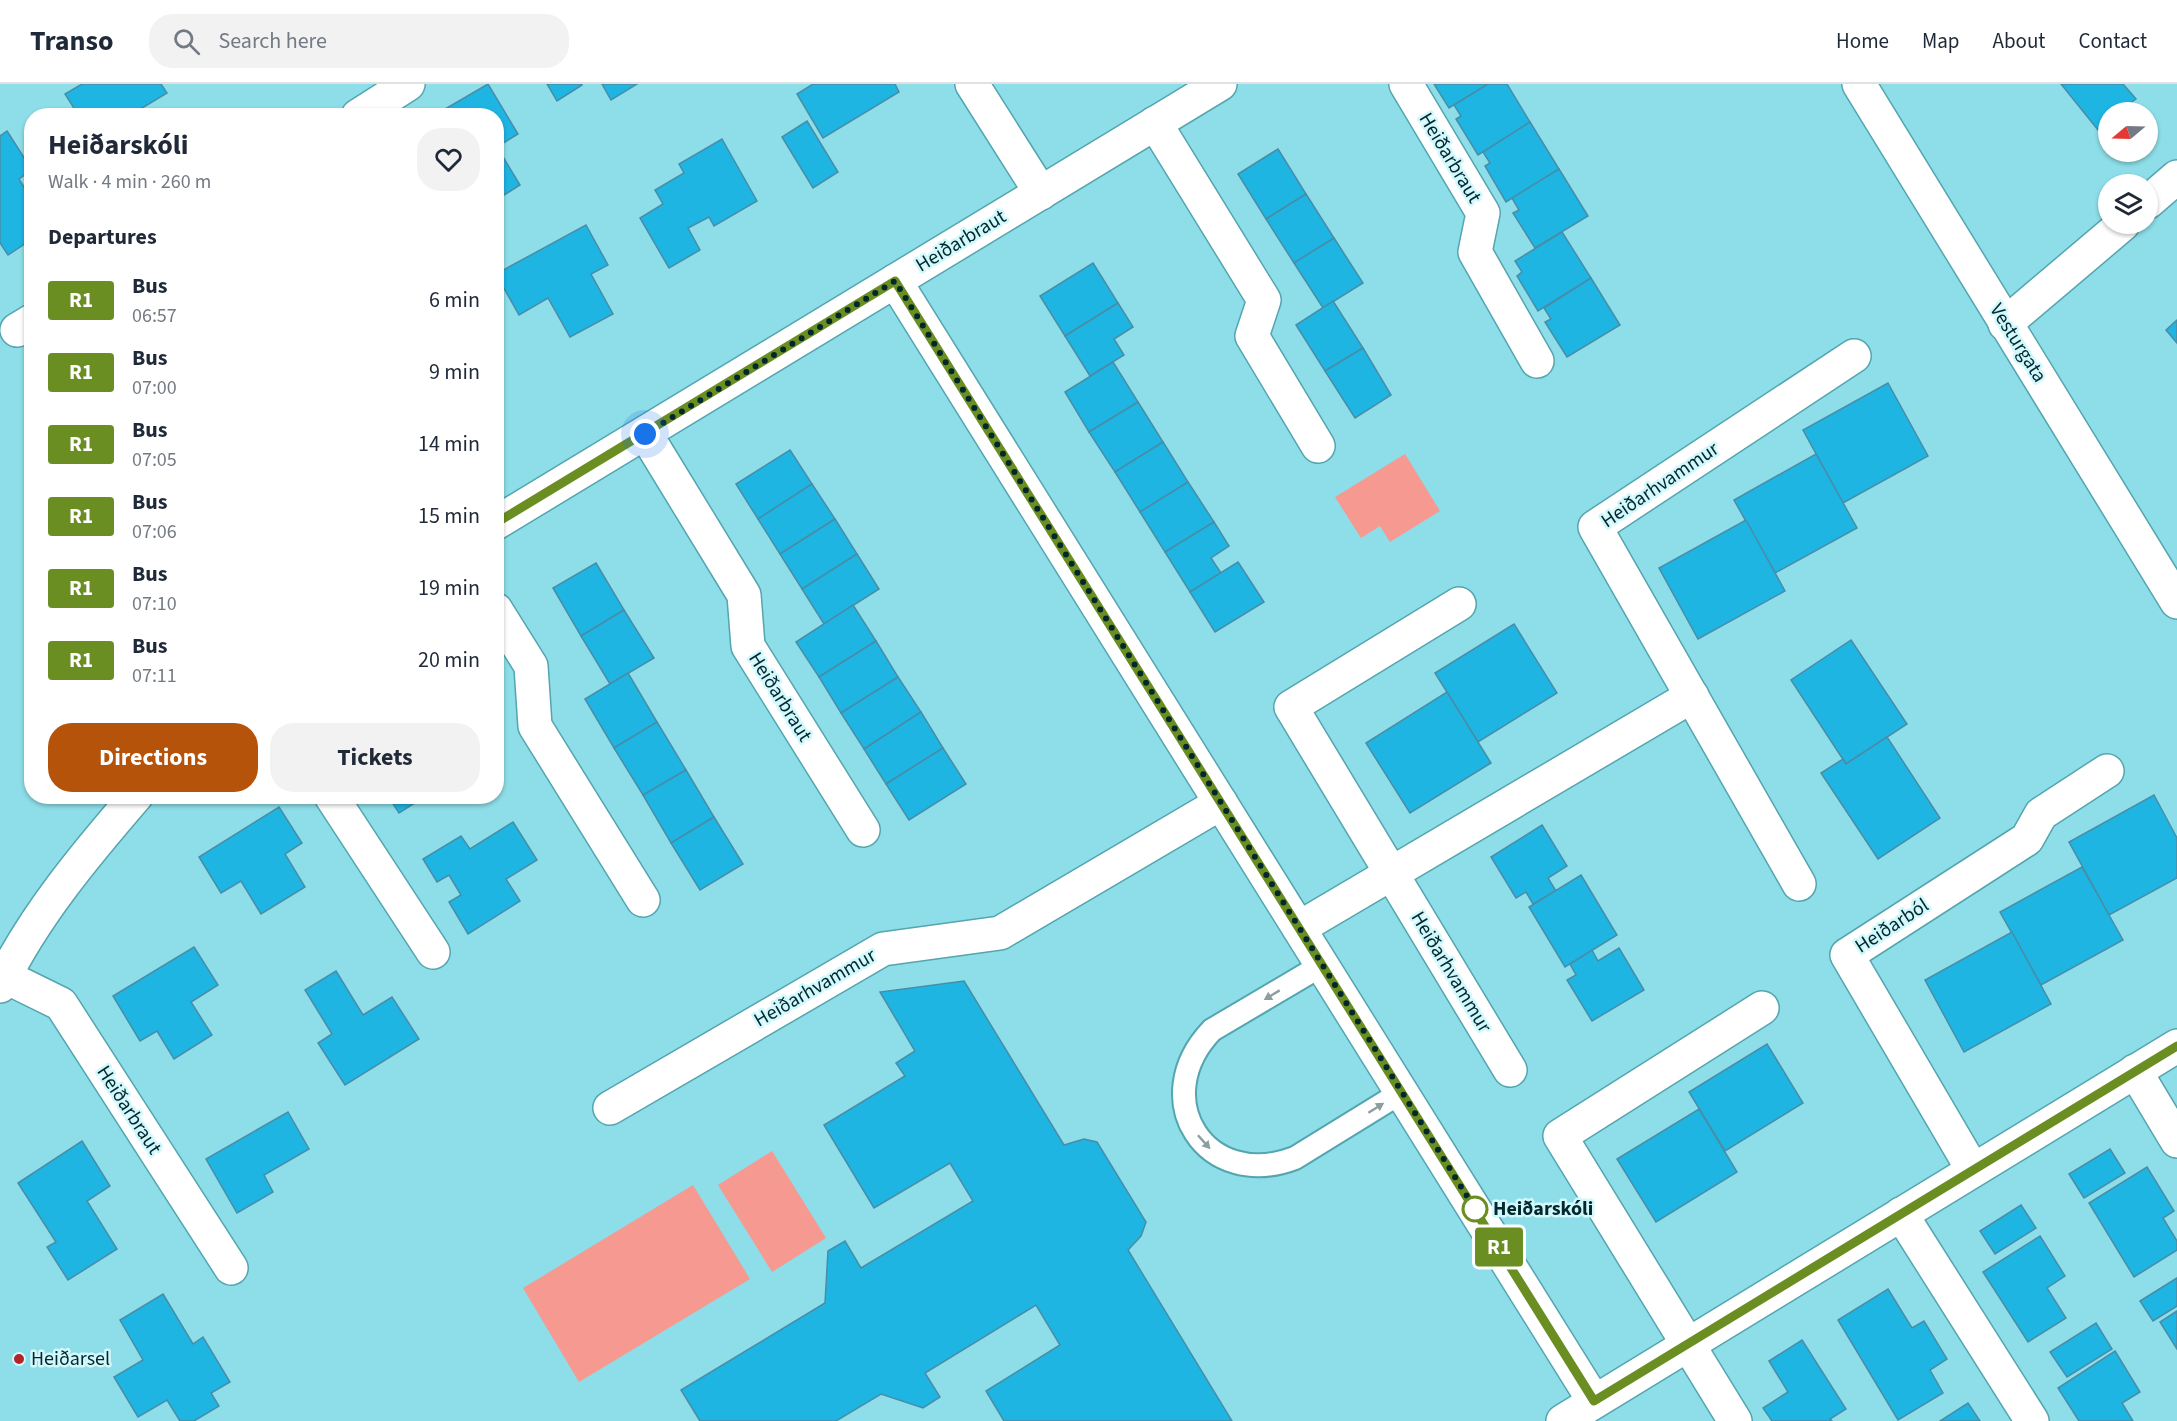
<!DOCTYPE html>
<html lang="en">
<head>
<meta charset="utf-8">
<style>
	:root { --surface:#fff; --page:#f2f2f3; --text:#1f2937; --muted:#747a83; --line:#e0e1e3; --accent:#b45309 }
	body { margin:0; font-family:"Source Sans 3",sans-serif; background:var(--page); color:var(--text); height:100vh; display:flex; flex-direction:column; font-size:22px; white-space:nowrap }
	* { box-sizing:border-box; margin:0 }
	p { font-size:20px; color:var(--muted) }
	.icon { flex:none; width:33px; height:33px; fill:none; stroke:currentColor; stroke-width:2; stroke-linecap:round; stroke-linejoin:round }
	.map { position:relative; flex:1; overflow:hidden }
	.panel { position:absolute; left:24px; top:24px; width:480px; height:696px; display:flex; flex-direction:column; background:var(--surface); border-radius:24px; box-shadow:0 2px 4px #0004 }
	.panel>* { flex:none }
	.badge { padding:0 12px; border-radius:4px; font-size:21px; line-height:39px }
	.needle { width:39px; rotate:251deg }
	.buttons { position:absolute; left:2098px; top:18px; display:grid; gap:12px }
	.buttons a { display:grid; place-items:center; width:60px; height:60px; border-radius:50%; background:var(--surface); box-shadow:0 2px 4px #0004; font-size:30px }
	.you { position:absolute; width:30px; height:30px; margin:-15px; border:4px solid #fff; border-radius:50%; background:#1a73e8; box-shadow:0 0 0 9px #1a73e833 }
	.map>.badge { position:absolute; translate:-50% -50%; box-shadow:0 0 0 3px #fff }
	h2 { padding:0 24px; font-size:22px; line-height:54px }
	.round { display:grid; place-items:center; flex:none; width:63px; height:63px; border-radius:24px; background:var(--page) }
	.head { display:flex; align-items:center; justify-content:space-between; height:102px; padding:0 24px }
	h1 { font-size:28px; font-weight:700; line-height:45px }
	.cta { display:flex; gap:12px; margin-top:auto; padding:12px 24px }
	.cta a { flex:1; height:69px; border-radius:24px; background:var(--accent); color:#fff; font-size:24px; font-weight:700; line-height:69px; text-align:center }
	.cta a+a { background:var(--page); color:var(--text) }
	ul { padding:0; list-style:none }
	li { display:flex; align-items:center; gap:18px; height:72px; padding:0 24px }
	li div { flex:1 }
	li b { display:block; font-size:22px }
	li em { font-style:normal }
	li .badge { min-width:66px; font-weight:700; text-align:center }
	header { display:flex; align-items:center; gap:36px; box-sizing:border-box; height:84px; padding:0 30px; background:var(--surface); border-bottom:2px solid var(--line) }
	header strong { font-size:28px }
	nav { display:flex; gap:33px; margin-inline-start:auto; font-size:21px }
	.search { width:420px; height:54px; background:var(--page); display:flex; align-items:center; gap:15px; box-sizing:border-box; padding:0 21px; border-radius:24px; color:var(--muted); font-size:22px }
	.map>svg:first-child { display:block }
</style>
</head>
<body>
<header>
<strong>Transo</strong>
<div class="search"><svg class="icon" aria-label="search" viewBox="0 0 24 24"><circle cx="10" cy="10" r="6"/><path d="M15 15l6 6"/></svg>Search here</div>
<nav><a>Home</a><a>Map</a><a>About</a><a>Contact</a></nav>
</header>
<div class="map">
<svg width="2177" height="1337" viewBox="0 0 2177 1337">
	<rect width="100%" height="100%" fill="#8ddee8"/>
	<g fill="#f69991">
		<path d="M1405,370l35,57 -50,31 -10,-16 -19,12 -26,-41z"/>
		<path d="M772,1067l54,87 -54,34 -54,-87z"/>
		<path d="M693,1101l57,94 -171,103 -56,-94z"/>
	</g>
	<g fill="#1eb5e3" stroke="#488da8" stroke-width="1.5">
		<path d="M82,0h79l6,9 -38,23h-50l-14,-22z"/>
		<path d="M488,0l30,50 -21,13 23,38 -24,15v-84h-63z"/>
		<path d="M547,0h35v1l-25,16z"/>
		<path d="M602,0h35l-26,16z"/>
		<path d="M813,0h82l4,8 -76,46 -26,-44z"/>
		<path d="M1434,0h54l-39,24z"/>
		<path d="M1488,0h19l23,38 -52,33 -22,-36 5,-3 -7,-11z"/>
		<path d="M2061,0h62l13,15 -17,13h-10v9l-11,9z"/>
		<path d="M807,37l31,51 -25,16 -31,-51z"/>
		<path d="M1530,38l29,47 -53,33 -21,-36 5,-3 -7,-11z"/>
		<path d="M7,47l25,39 -13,9 13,21v39l-24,16 -8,-12v-107z"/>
		<path d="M722,55l35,62 -43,25 -5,-9 -21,11 12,22 -31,18 -29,-50 23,-14 -8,-14 29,-17 -5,-9z"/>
		<path d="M1278,65l28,45 -40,25 -28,-45z"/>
		<path d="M1559,85l29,47 -53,32 -22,-35 6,-3 -7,-12z"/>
		<path d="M1306,110l28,44 -40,25 -28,-44z"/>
		<path d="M586,141l22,40 -17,9 22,40 -43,23 -22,-39 -29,17 -23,-41z"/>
		<path d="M1562,148l29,46 -53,33 -21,-35 5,-4 -7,-11z"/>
		<path d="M1334,154l29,45 -40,25 -29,-45z"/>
		<path d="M1093,179l25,40 -53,33 -25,-40z"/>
		<path d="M1591,194l29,47 -53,32 -22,-35 6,-3 -7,-11z"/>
		<path d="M1333,217l30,47 -38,23 -29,-46z"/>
		<path d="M1118,219l15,24 -19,12 10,16 -34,21 -25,-40z"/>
		<path d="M2177,236v23l-11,-13z"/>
		<path d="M1363,264l28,47 -36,23 -30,-47z"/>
		<path d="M1113,278l25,40 -49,30 -24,-40z"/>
		<path d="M1888,299l40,73 -85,47 -40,-73z"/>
		<path d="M1138,318l25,40 -48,30 -26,-40z"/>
		<path d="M1163,358l25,40 -48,30 -25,-40z"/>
		<path d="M790,366l22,34 -54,35 -22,-35z"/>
		<path d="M1816,370l41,74 -82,45 -41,-73z"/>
		<path d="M1188,398l26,40 -49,30 -25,-40z"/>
		<path d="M812,400l23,35 -55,35 -22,-35z"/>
		<path d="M835,435l22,35 -55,35 -22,-35z"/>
		<path d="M1746,436l39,71 -87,48 -39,-71z"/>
		<path d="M1214,438l15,24 -18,12 10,15 -31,19 -25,-40z"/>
		<path d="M857,470l22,35 -55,35 -22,-35z"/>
		<path d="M1238,478l26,40 -49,30 -25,-40z"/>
		<path d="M596,479l28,47 -43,26 -28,-48z"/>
		<path d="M853,521l23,36 -57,36 -23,-35z"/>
		<path d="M624,526l30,48 -44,26 -29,-48z"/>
		<path d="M1514,540l43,69 -79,49 -43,-69z"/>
		<path d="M1851,556l56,84 -61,40 -55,-84z"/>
		<path d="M876,557l22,36 -57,36 -22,-36z"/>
		<path d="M628,589l29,49 -43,26 -29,-49z"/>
		<path d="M898,593l23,35 -57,37 -23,-36z"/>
		<path d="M1447,608l44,71 -81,50 -44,-70z"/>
		<path d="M921,628l22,36 -57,36 -22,-35z"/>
		<path d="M657,638l29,48 -43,25 -29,-47z"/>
		<path d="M1887,653l53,81 -62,41 -57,-86 22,-14 3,5z"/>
		<path d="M943,664l23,36 -57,36 -23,-36z"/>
		<path d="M686,686l28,47 -43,26 -28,-48z"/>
		<path d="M2154,711l23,43v40l-68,37 -40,-73z"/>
		<path d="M388,712h38l-27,17z"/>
		<path d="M279,723l23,36 -17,11 20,33 -44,27 -20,-33 -20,12 -22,-36z"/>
		<path d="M714,733l29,47 -43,26 -29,-47z"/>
		<path d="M513,738l24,38 -31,19 14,22 -52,33 -19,-32 12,-7 -12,-20 -12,7 -14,-23 38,-23 9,13z"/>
		<path d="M1542,741l25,41 -19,12 8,13 -23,13 -7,-12 -10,6 -25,-41z"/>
		<path d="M2082,783l41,73 -82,45 -41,-73z"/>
		<path d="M1581,791l36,60 -52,32 -36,-60z"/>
		<path d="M2012,848l39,72 -87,48 -39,-72z"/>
		<path d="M194,863l24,38 -27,17 21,33 -38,24 -17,-28 -17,10 -27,-45z"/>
		<path d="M1619,864l25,42 -52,31 -25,-41 9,-5 -6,-11 22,-14 6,11z"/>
		<path d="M336,887l27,44 29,-18 27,42 -74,46 -27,-42 14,-9 -27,-44z"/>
		<path d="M964,897l100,164 20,-6 13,3 49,80 -5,14 -13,14 104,171h-228l-18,-30 74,-46 -24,-40 -111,68 15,24 -17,11 -42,-14 -45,27h-136l-19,-31 144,-87 3,-52 17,-10 16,27 112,-67 -23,-38 -76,45 -50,-83 81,-49 -9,-13 19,-12 -35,-59z"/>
		<path d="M1767,960l36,59 -78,48 -36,-59z"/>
		<path d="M1699,1025l38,63 -81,50 -39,-63z"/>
		<path d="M288,1028l21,37 -45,26 9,17 -36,21 -31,-54z"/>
		<path d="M82,1057l28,45 -23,15 30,48 -49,31 -21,-33 9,-5 -38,-59z"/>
		<path d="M2110,1065l15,24 -41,25 -15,-24z"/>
		<path d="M2147,1083l27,44 -11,7 14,23v9l-43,27 -45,-74z"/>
		<path d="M2021,1121l15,23 -41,26 -15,-23z"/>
		<path d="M2040,1152l25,40 -18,12 19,30 -38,24 -45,-70z"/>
		<path d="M2177,1194v28l-24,15 -13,-20z"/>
		<path d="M1888,1205l24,39 12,-7 23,38 -17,11 13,23 -45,27 -60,-100z"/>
		<path d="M163,1210l30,50 10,-7 27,45 -19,11 8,13 -25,15h-14l-13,-21 -29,17 -24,-40 29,-17 -23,-40z"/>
		<path d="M2177,1227v38l-17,-27z"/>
		<path d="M2096,1239l16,26 -45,28 -17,-25z"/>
		<path d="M1802,1256l44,69 -16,10 2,2h-60l-9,-13 25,-16 -19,-31z"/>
		<path d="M2115,1267l25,41 -18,11 11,18h-54l-21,-33z"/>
		<path d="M1968,1319l12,18h-40z"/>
	</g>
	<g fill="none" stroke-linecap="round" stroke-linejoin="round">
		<defs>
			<path id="lane" d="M1322,881l-110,65c-66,69 -6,162 83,128l107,-66"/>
			<g id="street">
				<path d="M972,0l69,109"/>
				<path d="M1406,0l77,129 -8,39 62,109"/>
				<path d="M1859,0l318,518"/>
				<path d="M358,32l50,-32"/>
				<path d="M1155,39l109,177 -12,36 66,110"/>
				<path d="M2148,118l29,-25"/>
				<path d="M895,197l699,1120"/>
				<path d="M2005,240l118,-100"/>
				<path d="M17,246l15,-9"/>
				<path d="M645,349l99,162 4,51 115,184"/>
				<path d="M496,439l724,-439"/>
				<path d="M1459,520l-168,103 219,363"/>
				<path d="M496,526l35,56 4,60 108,174"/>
				<path d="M331,712l102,156"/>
				<path d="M1799,800l-204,-357 259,-171"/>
				<path d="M1299,844l393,-232"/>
				<path d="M0,890l61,30 170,264"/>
				<path d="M0,902c33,-69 86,-132 136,-190"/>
				<path d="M2135,987l42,70"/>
				<path d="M610,1024l273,-159 117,-16 221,-130"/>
				<path d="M1973,1086l-126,-215 180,-116 14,-25 66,-43"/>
				<path d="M1901,1130l131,207"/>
				<path d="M1563,1337l614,-375"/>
				<path d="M1735,1337l-175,-285 202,-128"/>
			</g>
		</defs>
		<use href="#lane" stroke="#54a5af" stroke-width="26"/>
		<use href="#street" stroke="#54a5af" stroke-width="36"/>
		<use href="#lane" stroke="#fff" stroke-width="22"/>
		<use href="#street" stroke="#fff" stroke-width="33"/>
	</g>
	<defs><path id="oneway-solid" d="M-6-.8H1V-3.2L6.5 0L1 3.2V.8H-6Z" transform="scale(1.5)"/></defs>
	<g fill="#8e9ea0">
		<use href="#oneway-solid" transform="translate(1272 911) rotate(149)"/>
		<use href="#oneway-solid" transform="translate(1376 1024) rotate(-32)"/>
		<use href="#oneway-solid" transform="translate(1204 1058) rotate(48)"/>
	</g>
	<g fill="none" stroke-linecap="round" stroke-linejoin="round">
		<defs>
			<path id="line" d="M496,439l399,-242 699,1120 583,-355"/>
		</defs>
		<use href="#line" stroke="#fff" stroke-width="14"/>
		<use href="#line" stroke="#6b8e23" stroke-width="9"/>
		<path stroke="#03282c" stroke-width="6" stroke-dasharray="0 10.8" d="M645,350l250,-153 580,928"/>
	</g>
	<circle fill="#fff" stroke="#6b8e23" stroke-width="3" cx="1475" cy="1125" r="12"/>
	<circle fill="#b42327" stroke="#d1f8fd" stroke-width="2" cx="19" cy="1275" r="6"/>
	<g text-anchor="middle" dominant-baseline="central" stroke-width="5" stroke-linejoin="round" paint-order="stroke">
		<g font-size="20" fill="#03282c" stroke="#d1f8fd">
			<text transform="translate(1450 74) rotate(59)">Heiðarbraut</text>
			<text transform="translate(961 157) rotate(-31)">Heiðarbraut</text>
			<text transform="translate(2018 259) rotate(58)">Vesturgata</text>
			<text transform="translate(1660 401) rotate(-34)">Heiðarhvammur</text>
			<text transform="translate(780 613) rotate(58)">Heiðarbraut</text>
			<text transform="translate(1892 842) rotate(-33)">Heiðarból</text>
			<text transform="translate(1451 888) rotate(59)">Heiðarhvammur</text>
			<text transform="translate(815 904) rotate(-30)">Heiðarhvammur</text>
			<text transform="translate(129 1026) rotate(57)">Heiðarbraut</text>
		</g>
		<g font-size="20" font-weight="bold" fill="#03282c" stroke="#d1f8fd" text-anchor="start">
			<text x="1493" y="1125">Heiðarskóli</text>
		</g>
		<g font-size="20" fill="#03282c" stroke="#d1f8fd" text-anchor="start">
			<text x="31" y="1275">Heiðarsel</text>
		</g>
	</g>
</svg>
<div class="buttons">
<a><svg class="needle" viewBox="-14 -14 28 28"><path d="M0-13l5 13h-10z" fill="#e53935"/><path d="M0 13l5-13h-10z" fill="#747a83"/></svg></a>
<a><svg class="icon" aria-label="layers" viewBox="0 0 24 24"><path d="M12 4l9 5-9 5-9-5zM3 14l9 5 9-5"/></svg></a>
</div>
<div class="you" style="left:645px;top:350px"></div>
<b class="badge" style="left:1499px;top:1163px;background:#6b8e23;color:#fff">R1</b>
<section class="panel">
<div class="head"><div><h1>Heiðarskóli</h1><p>Walk · 4 min · 260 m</p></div><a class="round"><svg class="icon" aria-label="heart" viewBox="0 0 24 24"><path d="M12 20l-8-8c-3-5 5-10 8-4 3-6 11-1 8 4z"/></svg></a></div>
<h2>Departures</h2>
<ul>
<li><span class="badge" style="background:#6b8e23;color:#fff">R1</span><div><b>Bus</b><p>06:57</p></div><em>6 min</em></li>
<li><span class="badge" style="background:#6b8e23;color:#fff">R1</span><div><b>Bus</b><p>07:00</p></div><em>9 min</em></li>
<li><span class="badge" style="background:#6b8e23;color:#fff">R1</span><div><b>Bus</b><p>07:05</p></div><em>14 min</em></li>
<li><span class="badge" style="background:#6b8e23;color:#fff">R1</span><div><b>Bus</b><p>07:06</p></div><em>15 min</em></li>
<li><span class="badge" style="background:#6b8e23;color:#fff">R1</span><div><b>Bus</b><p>07:10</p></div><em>19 min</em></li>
<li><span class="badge" style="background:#6b8e23;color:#fff">R1</span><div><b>Bus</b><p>07:11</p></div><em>20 min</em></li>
</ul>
<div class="cta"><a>Directions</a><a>Tickets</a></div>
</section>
</div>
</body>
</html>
